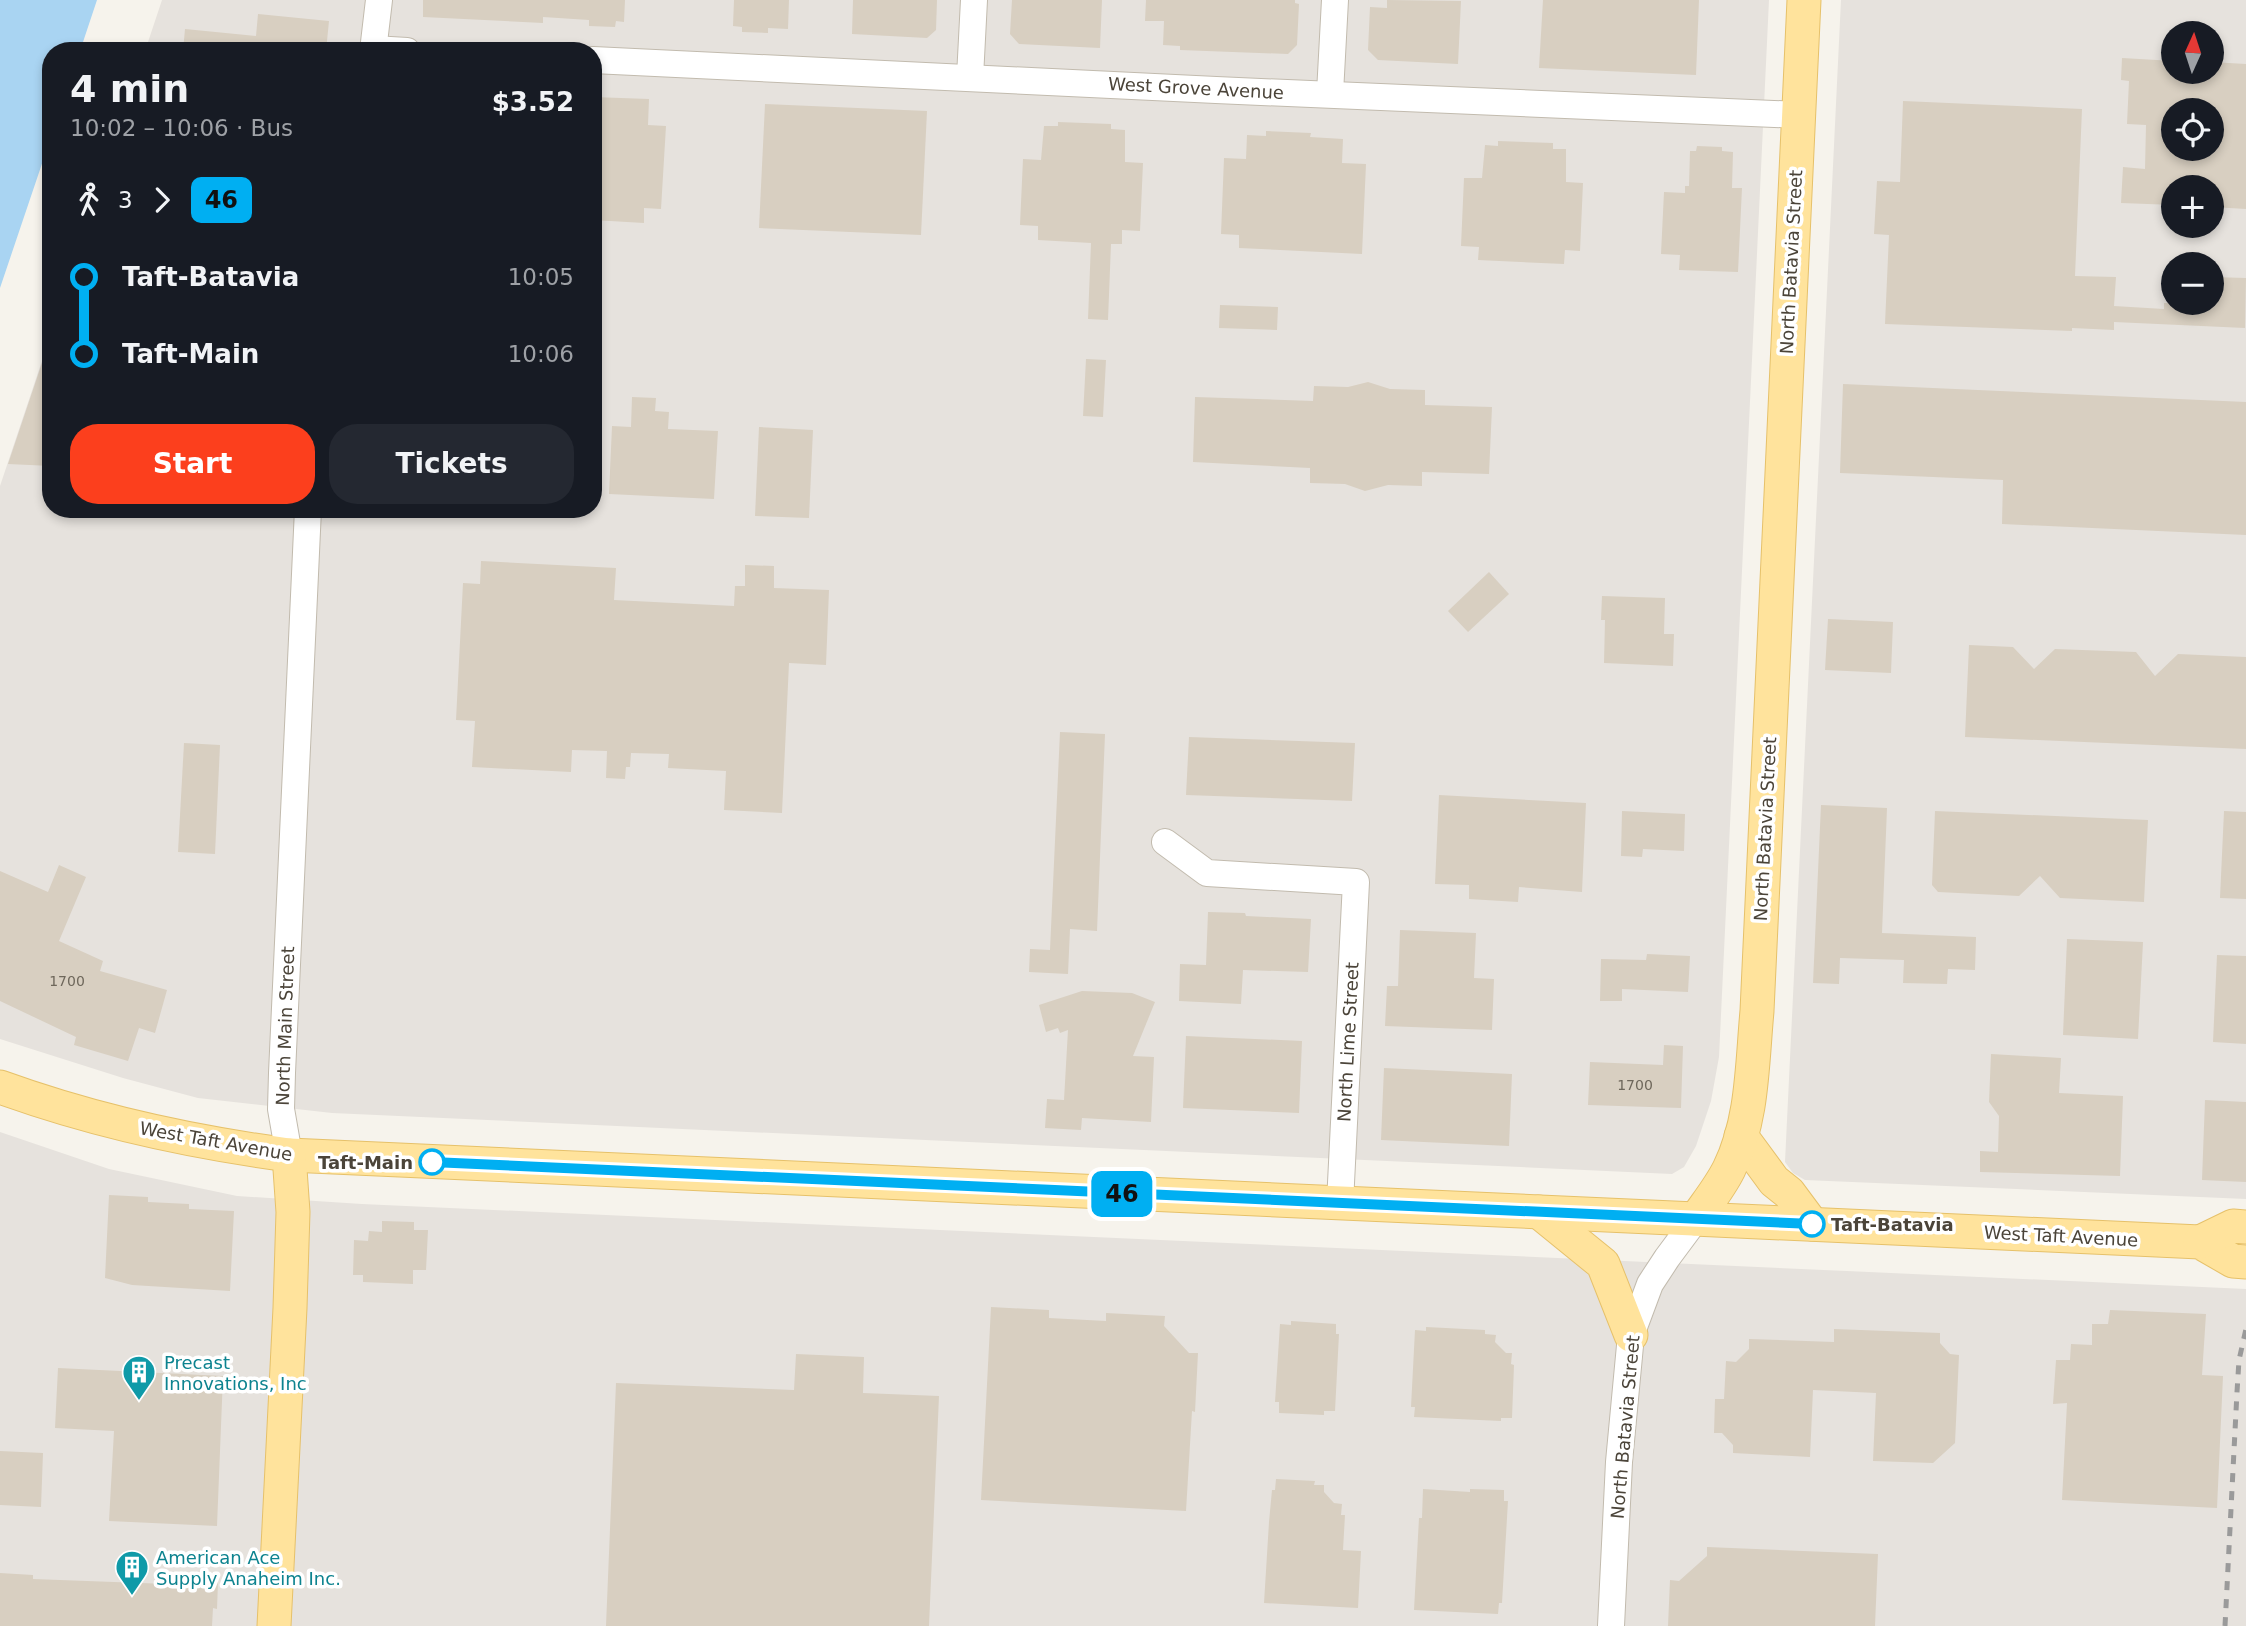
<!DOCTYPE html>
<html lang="en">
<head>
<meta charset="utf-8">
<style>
	:root { --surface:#171b24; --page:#242831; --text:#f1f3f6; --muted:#9ea1a6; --accent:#fc3f1d }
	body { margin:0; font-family:"DejaVu Sans",sans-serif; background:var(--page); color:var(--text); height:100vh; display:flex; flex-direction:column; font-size:26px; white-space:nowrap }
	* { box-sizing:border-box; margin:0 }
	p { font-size:23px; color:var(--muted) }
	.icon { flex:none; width:38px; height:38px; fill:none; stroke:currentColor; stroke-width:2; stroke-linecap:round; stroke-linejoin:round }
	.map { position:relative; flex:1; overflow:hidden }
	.panel { position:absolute; left:42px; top:42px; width:560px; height:476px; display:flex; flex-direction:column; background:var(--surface); border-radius:28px; box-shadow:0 4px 10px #0003 }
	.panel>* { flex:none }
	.badge { padding:0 14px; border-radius:10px; font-size:24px; line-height:46px }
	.needle { width:46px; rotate:3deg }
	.controls { position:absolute; left:2161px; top:21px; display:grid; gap:14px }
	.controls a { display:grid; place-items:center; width:63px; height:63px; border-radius:50%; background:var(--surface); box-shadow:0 4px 10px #0003; font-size:35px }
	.map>.badge { position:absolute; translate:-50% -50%; box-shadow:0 0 0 4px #fff }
	.legs { display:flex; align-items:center; gap:10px; height:77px; padding:0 28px; font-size:23px }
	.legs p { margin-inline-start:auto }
	.overview { display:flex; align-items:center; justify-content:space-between; height:119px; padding:0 28px }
	h1 { font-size:38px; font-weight:800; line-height:52px }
	.cta { display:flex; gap:14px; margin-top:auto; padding:14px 28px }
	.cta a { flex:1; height:80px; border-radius:28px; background:var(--accent); color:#fff; font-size:28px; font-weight:800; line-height:80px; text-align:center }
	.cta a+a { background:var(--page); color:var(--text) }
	ul { padding:0 28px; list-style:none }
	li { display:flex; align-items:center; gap:24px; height:77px; font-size:26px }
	li i { display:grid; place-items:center; width:10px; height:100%; margin:0 9px; background:currentColor }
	li i::after { content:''; width:18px; height:18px; margin:-9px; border:5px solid; border-radius:50%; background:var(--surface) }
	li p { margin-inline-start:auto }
	li:first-child i { background:linear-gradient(#0000 50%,currentColor 0) }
	li:last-child i { background:linear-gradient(currentColor 50%,#0000 0) }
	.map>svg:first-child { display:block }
</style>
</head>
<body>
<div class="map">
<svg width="2246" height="1626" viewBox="0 0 2246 1626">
	<rect width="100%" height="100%" fill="#f6f3ec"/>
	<g fill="#e6e2dd" fill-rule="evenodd">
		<path d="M162,0h1607l-50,1057 -8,44 -15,45 -12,21 -12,7 -1340,-61 -134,-15 -75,-20 -123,-39v-553l51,-152v175h542v-458h-448z"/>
		<path d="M1841,0h405v1199l-441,-19 -12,-7 -8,-11zM2174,33h38v39h-38zM2174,110h38v39h-38zM2174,187h38v39h-38zM2174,264h38v39h-38z"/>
		<path d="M0,1132l109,37 128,27 125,8 1884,85v337h-2246z"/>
	</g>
	<path fill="#a9d4f2" d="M0,0h97l-17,51h-29v86l-51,151z"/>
	<g fill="#d8cfc1" fill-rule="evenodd">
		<path d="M423,0h202l-1,22 -8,-1 -1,6 -26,-1v-6l-46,-3v6l-120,-6z"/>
		<path d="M734,0h55l-1,29 -20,-1v5l-26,-1v-5l-9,-1z"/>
		<path d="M853,0h84l-1,30 -9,8 -75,-4z"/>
		<path d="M1012,0h90l-2,48 -81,-4 -9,-10z"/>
		<path d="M1146,0h149v3l4,1 -2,41 -9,9 -108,-4v-4l-17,-1 1,-24h-19z"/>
		<path d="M1387,0l74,1 -3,63 -80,-4 -10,-10 2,-43 17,1z"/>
		<path d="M1543,0h156l-3,75 -157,-7z"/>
		<path d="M258,14l71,7 -3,30h-143l2,-22 71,7z"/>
		<path d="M2122,58l52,3v11h38v-10l34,2v145l-34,-2v-20h-38v18l-53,-2 2,-36 22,2 1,-44 -19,-1 2,-43 -8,-1zM2174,110h38v39h-38z"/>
		<path d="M593,97l56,2 -1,26 18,1 -5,83 -17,-1v15l-51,-3z"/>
		<path d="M1903,101l179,8 -7,167 41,1 -2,29 50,3v-6h48v-26l34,1 -1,50 -131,-6v8l-42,-2v3l-187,-7 4,-89 -15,-1 3,-53 23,1z"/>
		<path d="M765,104l162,7 -6,124 -162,-7z"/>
		<path d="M1058,122l53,2v5l14,1v32l18,1 -3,68 -18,-1v14h-11l-3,76 -20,-1 3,-76 -53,-3v-14l-18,-1 3,-66 18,1 3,-34h14z"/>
		<path d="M1266,131l45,2 -1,4 33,2 -1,24 24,1 -4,90 -123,-6v-13l-18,-1 3,-76 22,1 1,-24 19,1z"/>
		<path d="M1498,141l55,2v6h13v33l17,1 -3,68 -15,-1 -1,14 -86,-4 1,-13 -18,-1 3,-68h18l3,-33 13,1z"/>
		<path d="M1697,146l25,1v4l11,1 -1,36h10l-4,84 -59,-2 1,-15 -19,-1 3,-62 21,1v-7h4l1,-35h6z"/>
		<path d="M1220,305l58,2 -1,23 -58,-2z"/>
		<path d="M48,345h3v121l-43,-2z"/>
		<path d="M1086,359l20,1 -3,57 -20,-1z"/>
		<path d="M1368,382l22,7 35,1v15l67,2 -3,67 -67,-2v14l-34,-1 -23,6 -20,-7 -35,-1v-15l-117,-6 2,-65 118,4 1,-15 34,1z"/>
		<path d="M1843,384l403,18v133l-244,-11 1,-44 -163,-7z"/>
		<path d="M632,397l24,1 -1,13 14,1 -1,17 50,2 -4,68 -105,-5 3,-68 19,1z"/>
		<path d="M759,427l54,3 -4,88 -54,-2z"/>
		<path d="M481,561l135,7 -2,32 120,6 1,-20h10v-21l29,1v22l55,2 -3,75 -37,-2 -7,150 -58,-3 2,-39 -58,-3 1,-14 -38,-1 -1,14h-4l-1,12 -19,-1 1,-27 -35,-1 -1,22 -99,-5 3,-46 -19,-1 7,-137 17,1z"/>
		<path d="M1489,572l20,22 -41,38 -20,-21z"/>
		<path d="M1602,596l63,2 -1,36h10l-1,32 -69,-3 1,-43h-4z"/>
		<path d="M1828,619l65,3 -2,51 -66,-3z"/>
		<path d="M1969,645l44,2 21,22 21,-20 81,3 19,24 23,-22 68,3v92l-281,-12z"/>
		<path d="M1060,732l45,2 -8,197 -27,-2 -2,45 -39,-2 1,-23 20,1z"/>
		<path d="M1189,737l166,6 -3,58 -166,-6z"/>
		<path d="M184,743l36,2 -5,109 -37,-2z"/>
		<path d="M1439,795l147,8 -4,89 -63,-5 -1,15 -49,-3v-14l-34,-1z"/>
		<path d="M1821,805l66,3 -5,125 94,4 -1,33 -27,-1 -1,15 -44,-1 1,-23 -64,-2 -1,26 -26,-1z"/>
		<path d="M1622,811l63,3 -1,37 -41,-2 -1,8 -21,-1z"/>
		<path d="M1935,811l213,9 -4,82 -84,-4 -20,-22 -21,20 -81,-4 -6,-7z"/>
		<path d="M2224,811l22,1v87l-26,-1z"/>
		<path d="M59,865l27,12 -27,64 44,20 -3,10 67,19 -12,43 -16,-5 -11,33 -54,-16 2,-8 -76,-36v-130l48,21z"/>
		<path d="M1208,912l37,1 1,3 65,3 -3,53 -65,-2 -2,34 -62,-3 1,-37 26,1z"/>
		<path d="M1400,930l76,3 -2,45 20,1 -2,51 -107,-4 2,-40h11z"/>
		<path d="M2067,939l76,3 -5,97 -75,-4z"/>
		<path d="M1647,954l43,2 -2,36 -66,-3v12h-22l1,-42 45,1z"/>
		<path d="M2217,955l29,1v88l-33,-2z"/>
		<path d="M1082,991l50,2 23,9 -22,54 21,1 -3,65 -69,-4 -1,12 -36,-2 2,-29 17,1 4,-70 -8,3 -2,-5 -12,4 -7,-27z"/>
		<path d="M1186,1036l116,5 -3,72 -116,-5z"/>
		<path d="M1664,1045l19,1 -2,62 -93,-3 2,-43 73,3z"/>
		<path d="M1991,1054l70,4 -2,35 64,3 -3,80 -140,-4v-21l18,1 1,-36 -10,-14z"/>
		<path d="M1384,1068l128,6 -3,72 -128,-6z"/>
		<path d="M2205,1100l41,2v80l-44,-2z"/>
		<path d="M109,1195l39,2v5l41,2v5l45,2 -4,80 -98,-6 -27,-7z"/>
		<path d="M382,1221l32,1v8h14l-2,40h-13v14l-50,-2v-7h-10l1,-35 14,1 1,-10 13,1z"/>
		<path d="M991,1307l58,3v8l57,3v-8l59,3 -1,10 25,27h9l-3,59 -3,-1 -6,100 -205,-11z"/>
		<path d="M2110,1310l96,4 -4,61 21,1 -6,132 -155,-8 5,-97 -14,1 3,-44h14l1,-16 21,1v-21h16z"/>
		<path d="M1291,1321l45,3v10h3l-4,77h-11v4l-45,-2v-11h-4l5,-78 11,1z"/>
		<path d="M1426,1327l59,3v4l11,1 -1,7 11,11h6l-1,11 3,1 -2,53h-11v3l-87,-4 1,-10h-4l4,-77 11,1z"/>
		<path d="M1834,1329l106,4v10l10,11 9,1 -4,88 -22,20 -60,-2 3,-68 -63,-3 -3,67 -77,-4v-8l-11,-12h-8l1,-34h9l2,-38 10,1 13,-13v-10l85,3z"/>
		<path d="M796,1354l68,3 -1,36 76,3 -10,230h-323l10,-243 178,7z"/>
		<path d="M58,1368l165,8 -6,150 -108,-5 5,-90 -59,-3z"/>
		<path d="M0,1451l43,2 -2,54 -41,-2z"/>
		<path d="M1276,1479l39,2 -1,4h10v7l10,11 8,1 -1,11h4l-2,35 18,1 -3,57 -94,-5 5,-81 3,-32h3z"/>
		<path d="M1423,1489l47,3v-3l34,1v11h4l-6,102h-3l-1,11 -84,-4 5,-92h3z"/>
		<path d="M1707,1547l171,7 -3,72h-207l2,-46 9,1 28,-25z"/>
		<path d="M0,1573l33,2v4l162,6v-4l23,1 -1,27 -4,-1 -1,18h-212z"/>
	</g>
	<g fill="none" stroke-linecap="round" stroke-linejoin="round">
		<defs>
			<g id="minor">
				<path d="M373,49l34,2"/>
				<path d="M373,51l6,-51"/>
				<path d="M593,60l623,30 583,25"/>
				<path d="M970,77l4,-77"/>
				<path d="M1330,93l5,-93"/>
				<path d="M1165,842l42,31 149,9 -16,321"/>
				<path d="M289,1155l-8,-46 1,-36 26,-564"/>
				<path d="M1611,1626l8,-164 12,-127 19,-51 17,-26 29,-39"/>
			</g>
			<g id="major">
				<path d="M0,1087c94,34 190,55 289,68l1911,87 33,19 13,1"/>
				<path d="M1741,1136l33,45 15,12 23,31"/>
				<path d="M1539,1212l64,52 28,71"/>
				<path d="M1696,1219c11,-16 24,-32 33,-50 24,-49 23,-105 28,-158l47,-1011"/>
				<path d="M2200,1242l33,-16 13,1"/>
				<path d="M274,1626l16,-318 3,-96 -4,-57"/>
			</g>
		</defs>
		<use href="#minor" stroke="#c2bbae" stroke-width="28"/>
		<use href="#major" stroke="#e6c16a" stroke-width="35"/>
		<use href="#minor" stroke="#fff" stroke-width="26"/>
		<use href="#major" stroke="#ffe39c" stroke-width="33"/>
		<path stroke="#9a9a9a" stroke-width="5" stroke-dasharray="9 9" stroke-linecap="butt" d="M2225,1626l12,-234 2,-32 7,-31"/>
	</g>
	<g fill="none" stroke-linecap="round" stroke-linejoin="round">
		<defs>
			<path id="line-1" d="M432,1162l1380,62"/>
		</defs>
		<use href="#line-1" stroke="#fff" stroke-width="16"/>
		<use href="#line-1" stroke="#00aff2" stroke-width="10"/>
	</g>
	<defs>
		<symbol id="building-pin" viewBox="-11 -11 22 30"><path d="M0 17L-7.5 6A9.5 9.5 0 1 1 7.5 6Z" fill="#0f9aa8" stroke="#fff"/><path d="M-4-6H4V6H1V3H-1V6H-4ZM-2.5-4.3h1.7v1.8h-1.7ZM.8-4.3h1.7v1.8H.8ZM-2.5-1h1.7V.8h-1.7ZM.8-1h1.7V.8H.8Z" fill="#fff"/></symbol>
	</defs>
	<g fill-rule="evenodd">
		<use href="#building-pin" x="120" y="1353" width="38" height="52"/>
		<use href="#building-pin" x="113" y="1548" width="38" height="52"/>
	</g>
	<g fill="#fff" stroke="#00aff2" stroke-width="3.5">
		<circle cx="432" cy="1162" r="12"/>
		<circle cx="1812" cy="1224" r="12"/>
	</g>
	<g text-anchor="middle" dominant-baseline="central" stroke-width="7" stroke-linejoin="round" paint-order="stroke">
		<g font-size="14" fill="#6e675b">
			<text x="67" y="981">1700</text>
			<text x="1635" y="1085">1700</text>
		</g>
		<g font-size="18" fill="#4b4439" stroke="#fff">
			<text transform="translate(1196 88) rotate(3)">West Grove Avenue</text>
			<text transform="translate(1791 262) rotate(-87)">North Batavia Street</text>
			<text transform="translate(1765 829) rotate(-87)">North Batavia Street</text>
			<text transform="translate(285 1026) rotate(-88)">North Main Street</text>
			<text transform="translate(1348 1042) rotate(-87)">North Lime Street</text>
			<text transform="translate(216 1141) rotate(10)">West Taft Avenue</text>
			<text transform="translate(2061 1236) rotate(3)">West Taft Avenue</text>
			<text transform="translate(1625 1427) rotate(-85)">North Batavia Street</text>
		</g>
		<g font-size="18" font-weight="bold" fill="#4b4439" stroke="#fff" text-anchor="end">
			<text x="413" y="1162">Taft-Main</text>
			<text x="1831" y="1224" text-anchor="start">Taft-Batavia</text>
		</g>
		<g font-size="18" fill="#0d838f" stroke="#fff" text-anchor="start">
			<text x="164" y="1362">Precast<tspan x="164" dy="21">Innovations, Inc</tspan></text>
			<text x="156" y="1557">American Ace<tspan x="156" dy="21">Supply Anaheim Inc.</tspan></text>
		</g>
	</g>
</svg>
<div class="controls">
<a><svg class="needle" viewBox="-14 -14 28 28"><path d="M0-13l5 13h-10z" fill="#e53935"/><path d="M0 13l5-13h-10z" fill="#9ea1a6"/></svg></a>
<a><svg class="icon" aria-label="locate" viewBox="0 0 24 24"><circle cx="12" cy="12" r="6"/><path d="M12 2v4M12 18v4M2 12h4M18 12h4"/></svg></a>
<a>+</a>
<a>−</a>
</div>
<b class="badge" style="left:1122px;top:1194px;background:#00aff2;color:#111">46</b>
<section class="panel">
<div class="overview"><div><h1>4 min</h1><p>10:02 – 10:06 · Bus</p></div><b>$3.52</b></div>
<div class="legs"><svg class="icon" aria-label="walk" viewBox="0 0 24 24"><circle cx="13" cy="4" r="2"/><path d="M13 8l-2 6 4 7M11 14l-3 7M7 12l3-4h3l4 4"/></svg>3<svg class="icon" aria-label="forward" viewBox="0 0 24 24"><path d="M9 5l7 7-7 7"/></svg><b class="badge" style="background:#00aff2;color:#111">46</b></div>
<ul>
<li><i style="color:#00aff2"></i><b>Taft-Batavia</b><p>10:05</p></li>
<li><i style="color:#00aff2"></i><b>Taft-Main</b><p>10:06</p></li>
</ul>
<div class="cta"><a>Start</a><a>Tickets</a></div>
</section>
</div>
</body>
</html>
